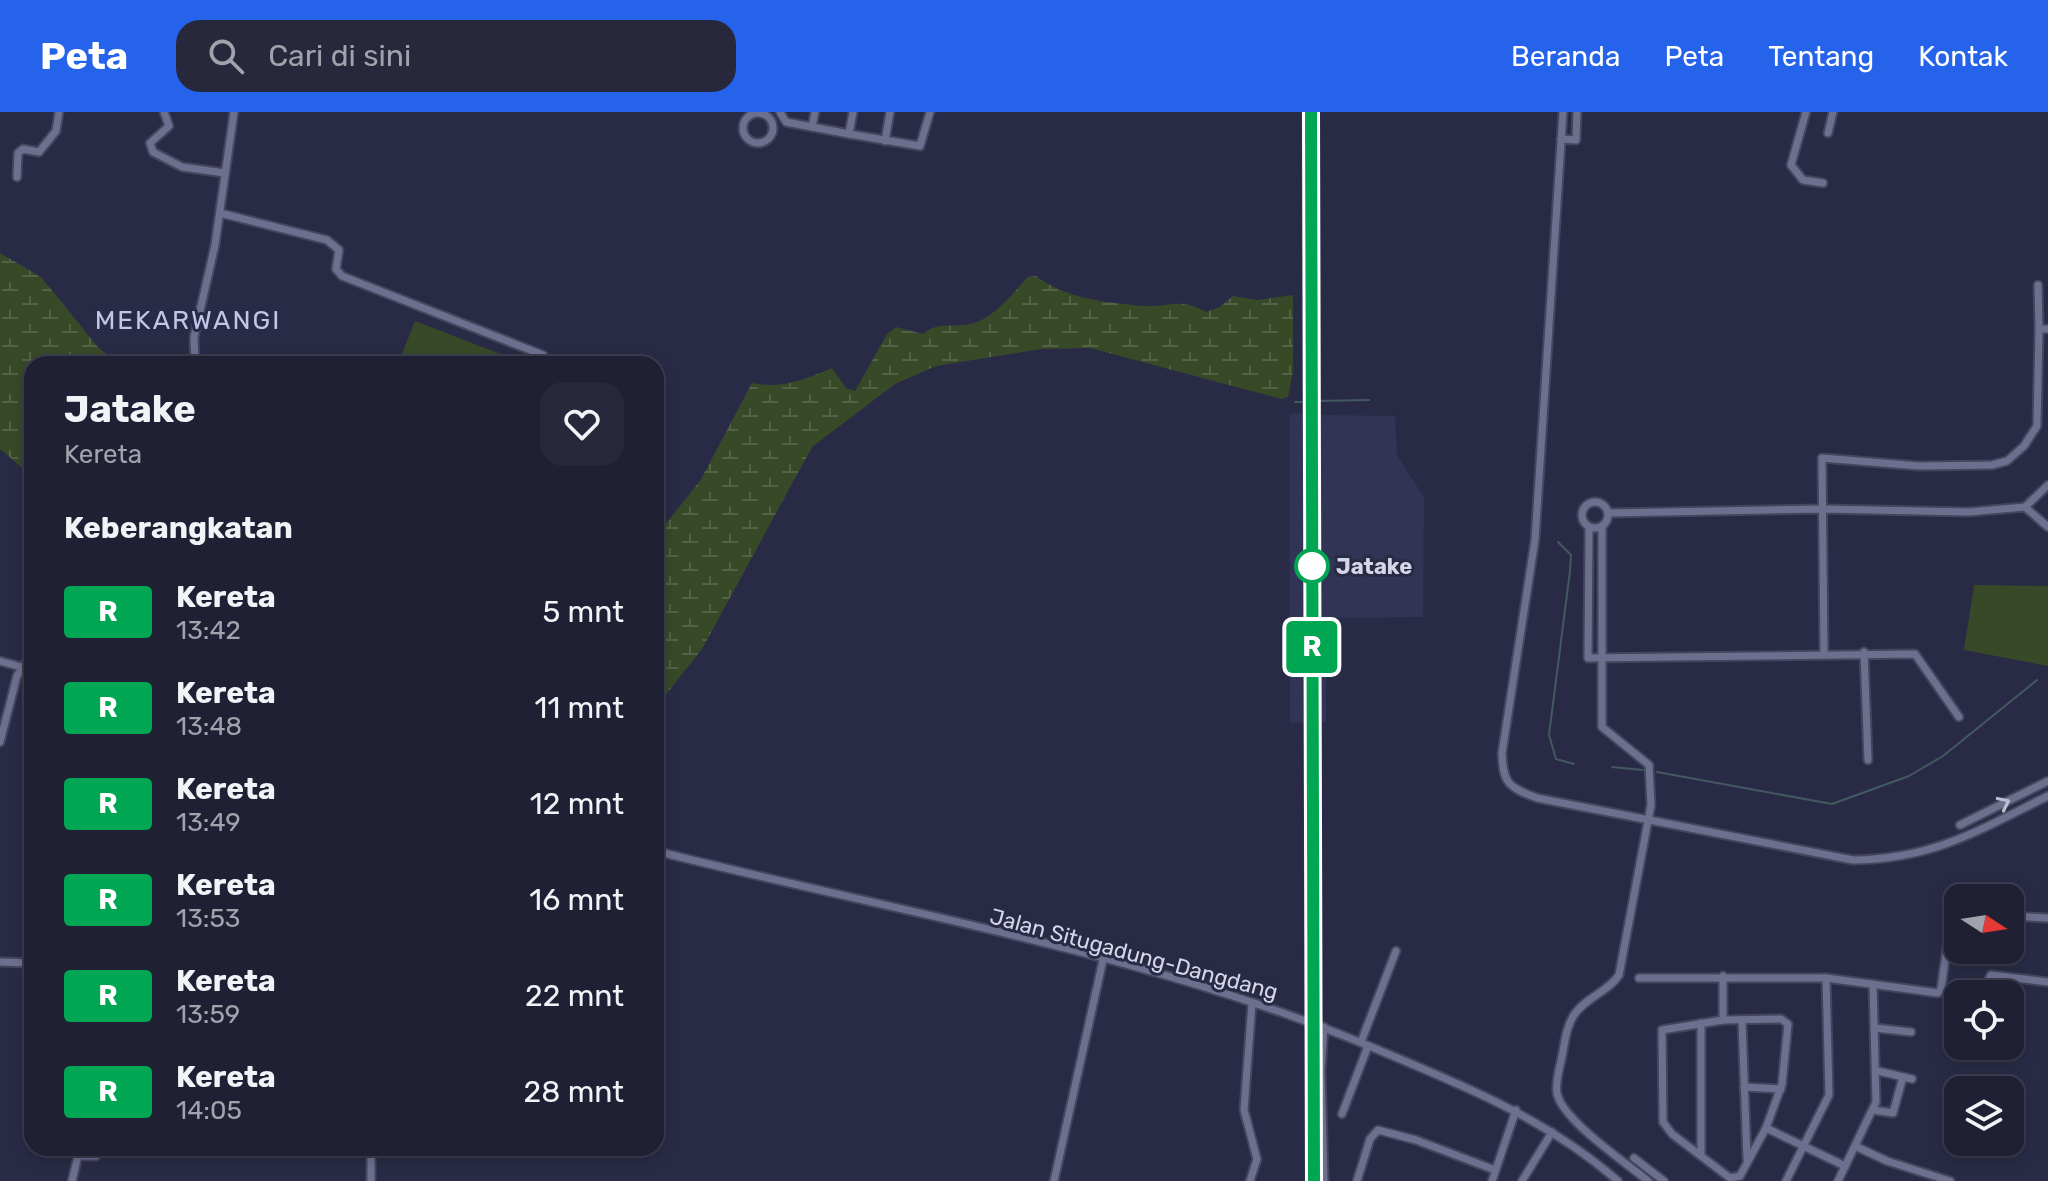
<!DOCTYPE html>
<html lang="id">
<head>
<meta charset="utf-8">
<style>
	:root { --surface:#1f2034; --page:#27283c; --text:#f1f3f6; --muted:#a1a3ac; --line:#3c3e4f; --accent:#2563eb }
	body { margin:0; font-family:Rubik,sans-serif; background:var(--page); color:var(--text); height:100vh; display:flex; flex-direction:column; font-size:30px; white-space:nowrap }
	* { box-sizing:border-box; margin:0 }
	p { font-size:26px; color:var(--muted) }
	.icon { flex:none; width:44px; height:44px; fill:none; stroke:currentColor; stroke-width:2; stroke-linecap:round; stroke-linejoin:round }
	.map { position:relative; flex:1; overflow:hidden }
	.side { position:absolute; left:24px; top:244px; width:640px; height:800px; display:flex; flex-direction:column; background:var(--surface); border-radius:24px; box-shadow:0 4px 12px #0003,0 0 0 2px var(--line) }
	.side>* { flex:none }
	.badge { padding:0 16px; border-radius:6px; font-size:28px; line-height:52px }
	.needle { width:52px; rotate:102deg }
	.tools { position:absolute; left:1944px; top:772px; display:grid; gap:16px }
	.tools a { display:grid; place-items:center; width:80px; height:80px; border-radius:16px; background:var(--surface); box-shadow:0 4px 12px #0003,0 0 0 2px var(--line); font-size:40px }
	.map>.badge { position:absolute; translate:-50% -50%; box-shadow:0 0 0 4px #fff }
	h2 { padding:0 40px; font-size:30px; line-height:72px }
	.round { display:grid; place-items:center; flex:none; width:84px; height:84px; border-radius:24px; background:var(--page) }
	.head { display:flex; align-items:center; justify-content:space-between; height:136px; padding:0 40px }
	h1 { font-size:38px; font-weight:700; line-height:60px }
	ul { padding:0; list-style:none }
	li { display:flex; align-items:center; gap:24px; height:96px; padding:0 40px }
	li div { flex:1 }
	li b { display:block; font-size:30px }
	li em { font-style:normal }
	li .badge { min-width:88px; font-weight:700; text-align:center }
	header { display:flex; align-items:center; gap:48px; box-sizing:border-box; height:112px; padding:0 40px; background:var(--accent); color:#fff }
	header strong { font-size:38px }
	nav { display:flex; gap:44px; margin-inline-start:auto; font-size:28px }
	.search { width:560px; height:72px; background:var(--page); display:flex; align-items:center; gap:20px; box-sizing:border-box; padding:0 28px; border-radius:24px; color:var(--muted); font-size:30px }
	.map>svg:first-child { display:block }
</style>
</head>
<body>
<header>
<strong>Peta</strong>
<div class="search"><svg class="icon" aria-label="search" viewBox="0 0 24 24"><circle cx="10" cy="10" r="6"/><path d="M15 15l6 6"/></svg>Cari di sini</div>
<nav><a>Beranda</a><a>Peta</a><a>Tentang</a><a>Kontak</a></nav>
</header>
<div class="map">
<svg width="2048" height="1069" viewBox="0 0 2048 1069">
	<defs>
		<pattern id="wetland-marsh" width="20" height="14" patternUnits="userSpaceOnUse" patternTransform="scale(2)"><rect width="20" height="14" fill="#374927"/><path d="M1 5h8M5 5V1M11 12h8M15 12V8" fill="none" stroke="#536246"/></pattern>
	</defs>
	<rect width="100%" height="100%" fill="#292b46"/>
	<path fill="#323455" d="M1301,0h16v303l78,1 2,40 27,41 -1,120 -97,1v104l-9,1 1,458h-13l-2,-458 -13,-1 -1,-308 13,-1z"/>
	<g fill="#374927">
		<path d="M415,209l93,36 -2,7h-108z"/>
		<path d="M1974,473l74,1v80l-84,-16z"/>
	</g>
	<g fill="url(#wetland-marsh)">
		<path d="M0,141l41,24 57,70 20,17h-86v112l-32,-27z"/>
		<path d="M1036,164c30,23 72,27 109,30 27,1 34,-9 61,6l14,-5 13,-11 24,4 36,-5v76l-5,26 -7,2 -191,-51 -49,1 -105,17 -41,18 -83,63 -110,202 -46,58v-171l44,-55 52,-98c31,6 51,-3 80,-15l14,20 9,3 32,-57 9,-7 27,7c15,-13 29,-6 47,-10 23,-4 43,-31 58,-47z"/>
	</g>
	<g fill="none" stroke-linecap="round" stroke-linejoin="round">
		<g stroke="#435960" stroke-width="2">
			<path d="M1316,289l53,-1"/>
			<path d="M1295,290h7"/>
			<path d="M1558,430l13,13 -1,16 -21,164 7,24 18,5"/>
			<path d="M1612,655l31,3"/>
			<path d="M1657,660l175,32 77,-28 34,-20 94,-76"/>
		</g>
		<defs>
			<g id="street">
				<path d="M164,0l5,14 -19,17 3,9 29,15 43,6"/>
				<path d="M780,0l6,10 63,12 4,-22"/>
				<path d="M1563,0l-28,428 -33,213c1,30 6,34 35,45l316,62c81,-1 126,-30 195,-64"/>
				<path d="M1806,0l-15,53 12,15 20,3"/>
				<circle cx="758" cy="16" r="15"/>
				<path d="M812,15l3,-15"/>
				<path d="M1828,21l5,-21"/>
				<path d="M849,22l71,12 10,-34"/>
				<path d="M1561,27l15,1 1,-28"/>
				<path d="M885,29l5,-29"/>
				<path d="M17,65l1,-24 5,-4 16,3 17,-21 3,-19"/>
				<path d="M220,101l107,27 12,10 -3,19 6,7 201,79"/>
				<path d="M2038,173l1,44h9"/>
				<path d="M195,252l-1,-27 21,-92 19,-133"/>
				<circle cx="1595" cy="403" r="13"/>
				<path d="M2025,395l23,20"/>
				<path d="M1609,401l213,-4 147,3 56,-5 23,-22"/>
				<path d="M1602,414v201l47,38 2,40 -32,170c-11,17 -33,22 -45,40 -8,12 -9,27 -12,41 -2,12 -7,25 -5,37 5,27 68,69 91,88"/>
				<path d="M1589,415l-1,131 327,-4 44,63"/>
				<path d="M1864,540l4,108"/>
				<path d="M1824,543l-2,-197 97,8 73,-1 15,-4 17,-15 13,-20 2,-97"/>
				<path d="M0,549l32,9"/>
				<path d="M0,630l17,-66 15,-23"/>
				<path d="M1960,713l88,-44"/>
				<path d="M656,739c235,60 489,101 713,195 88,37 176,71 249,135"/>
				<path d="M2010,804l38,2"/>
				<path d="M0,850l32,1"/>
				<path d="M1723,864v44"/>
				<path d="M1639,866h187l112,15 3,-4 10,-71 7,-5"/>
				<path d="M1941,877l36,4 8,-4 6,-14 57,7"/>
				<path d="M1781,907l7,5 -6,60 -16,44 -26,48 -10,2 -58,-44 -9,-12 -1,-92 61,-10z"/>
				<path d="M1742,909l5,138"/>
				<path d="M1875,916l36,4"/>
				<path d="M1361,930l35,-91"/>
				<path d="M1878,959l34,8"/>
				<path d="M1744,975l37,2"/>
				<path d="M1873,998l20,3 10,-36"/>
				<path d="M1342,1002l26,-68"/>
				<path d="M1766,1016l79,38"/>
				<path d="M1855,1034l32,15 63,20"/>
				<path d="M371,1036v33"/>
				<path d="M1701,1043v-132"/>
				<path d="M1634,1046l30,23"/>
				<path d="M72,1069l6,-25h18l4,-8"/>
				<path d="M1054,1069l49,-221"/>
				<path d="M1250,1069l7,-22 -13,-49 8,-107"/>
				<path d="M1324,1069l-3,-111 3,-43"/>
				<path d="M1357,1069l13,-42 8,-9 38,10 79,30"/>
				<path d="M1492,1069l24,-71"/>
				<path d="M1522,1069l30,-49"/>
				<path d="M1786,1069l43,-86 -3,-117"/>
				<path d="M1838,1069l38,-79 -3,-118"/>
			</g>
		</defs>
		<use href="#street" stroke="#45465c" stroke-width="11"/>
		<use href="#street" stroke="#6d6f8f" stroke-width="7"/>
		<defs>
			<path id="rail" d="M1311,0l3,1069"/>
		</defs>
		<use href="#rail" stroke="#86889e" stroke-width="5"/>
		<use href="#rail" stroke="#292b46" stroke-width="2" stroke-dasharray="6" stroke-linecap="butt"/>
	</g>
	<defs><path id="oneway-chevron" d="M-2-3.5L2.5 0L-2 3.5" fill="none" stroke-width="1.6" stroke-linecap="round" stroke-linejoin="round" transform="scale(2)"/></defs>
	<use stroke="#bbbdd2" href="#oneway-chevron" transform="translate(2004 691) rotate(-26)"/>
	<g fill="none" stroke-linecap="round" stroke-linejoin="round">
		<defs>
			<path id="line" d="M1311,0l3,1069"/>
		</defs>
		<use href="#line" stroke="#fff" stroke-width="18"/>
		<use href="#line" stroke="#00a651" stroke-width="12"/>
	</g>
	<circle fill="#fff" stroke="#00a651" stroke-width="4" cx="1312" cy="454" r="16"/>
	<g text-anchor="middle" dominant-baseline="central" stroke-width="6" stroke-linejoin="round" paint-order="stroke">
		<g font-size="22" font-weight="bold" fill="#d5d7e9" stroke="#292b46" text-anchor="start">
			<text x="1336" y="454">Jatake</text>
		</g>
		<g font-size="22" fill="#d5d7e9" stroke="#292b46">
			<text transform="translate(1134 842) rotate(15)">Jalan Situgadung-Dangdang</text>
		</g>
		<g font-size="26" letter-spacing="2" fill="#c1c5e8" stroke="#292b46">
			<text x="188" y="208">MEKARWANGI</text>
		</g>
	</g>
</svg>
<div class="tools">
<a><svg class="needle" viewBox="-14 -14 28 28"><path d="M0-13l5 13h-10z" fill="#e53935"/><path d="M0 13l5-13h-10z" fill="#a1a3ac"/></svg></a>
<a><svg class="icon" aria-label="locate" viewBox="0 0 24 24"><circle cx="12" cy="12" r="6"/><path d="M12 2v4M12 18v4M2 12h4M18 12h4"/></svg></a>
<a><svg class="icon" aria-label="layers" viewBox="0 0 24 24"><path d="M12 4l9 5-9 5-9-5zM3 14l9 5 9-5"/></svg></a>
</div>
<b class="badge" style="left:1312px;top:535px;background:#00a651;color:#fff">R</b>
<section class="side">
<div class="head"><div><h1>Jatake</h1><p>Kereta</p></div><a class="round"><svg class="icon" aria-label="heart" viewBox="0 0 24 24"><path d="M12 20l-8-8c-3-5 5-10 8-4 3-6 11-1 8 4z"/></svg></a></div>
<h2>Keberangkatan</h2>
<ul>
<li><span class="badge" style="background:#00a651;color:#fff">R</span><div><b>Kereta</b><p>13:42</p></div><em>5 mnt</em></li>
<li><span class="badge" style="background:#00a651;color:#fff">R</span><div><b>Kereta</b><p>13:48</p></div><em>11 mnt</em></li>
<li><span class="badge" style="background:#00a651;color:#fff">R</span><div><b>Kereta</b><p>13:49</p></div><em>12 mnt</em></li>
<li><span class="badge" style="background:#00a651;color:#fff">R</span><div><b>Kereta</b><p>13:53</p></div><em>16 mnt</em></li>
<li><span class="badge" style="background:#00a651;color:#fff">R</span><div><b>Kereta</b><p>13:59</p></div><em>22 mnt</em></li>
<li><span class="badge" style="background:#00a651;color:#fff">R</span><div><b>Kereta</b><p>14:05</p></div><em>28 mnt</em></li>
</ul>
</section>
</div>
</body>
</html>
